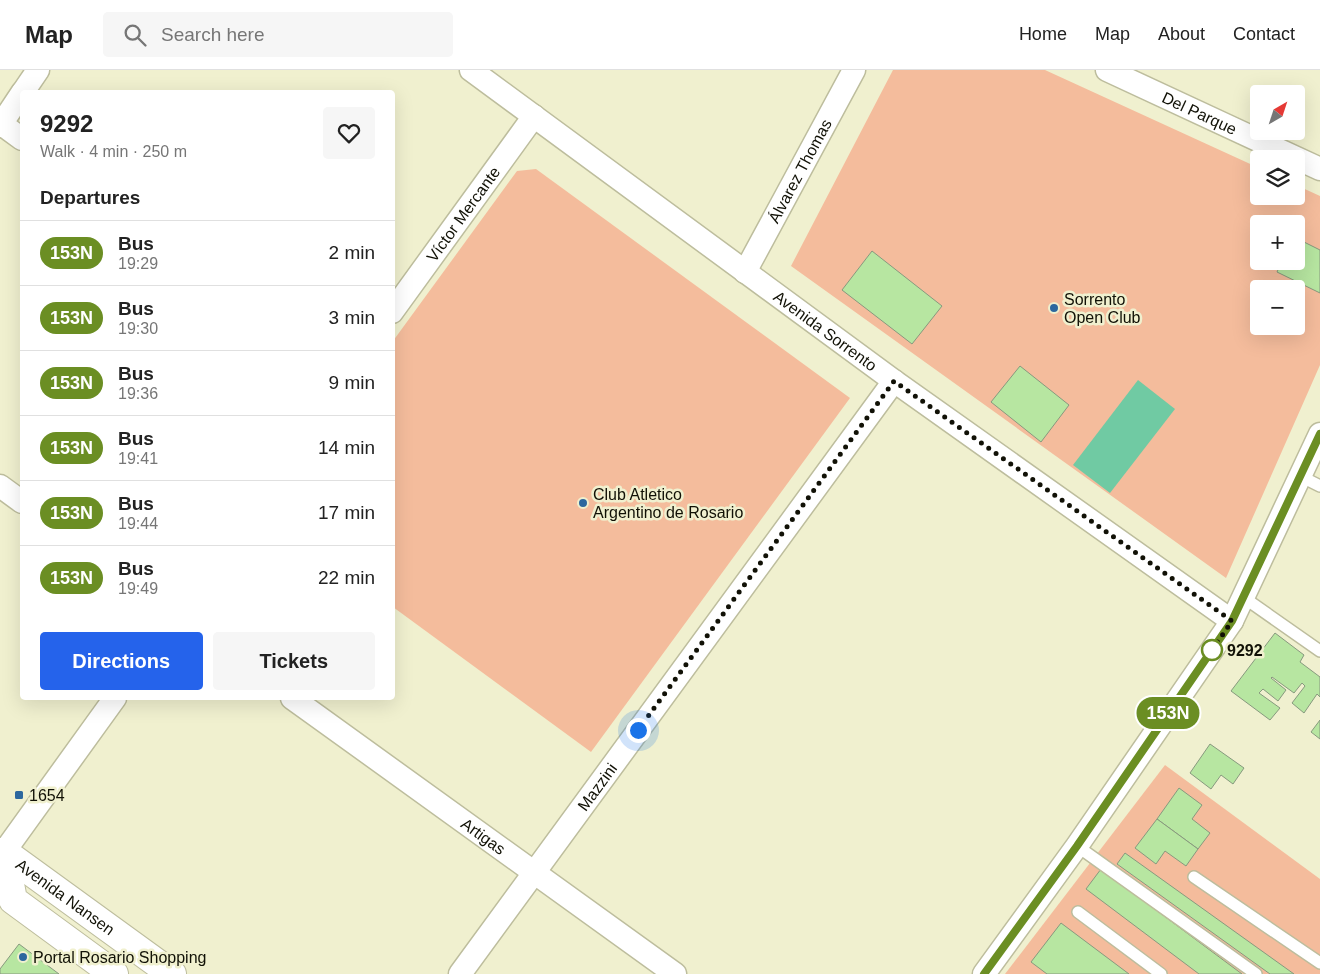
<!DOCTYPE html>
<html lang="en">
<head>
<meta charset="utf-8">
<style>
	:root { --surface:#fff; --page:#f6f6f6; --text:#222; --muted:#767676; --line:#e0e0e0; --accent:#2563eb }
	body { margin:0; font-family:Helvetica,sans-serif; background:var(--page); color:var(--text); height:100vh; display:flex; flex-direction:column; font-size:19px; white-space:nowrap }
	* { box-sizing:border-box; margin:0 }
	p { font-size:16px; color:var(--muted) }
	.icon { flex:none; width:28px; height:28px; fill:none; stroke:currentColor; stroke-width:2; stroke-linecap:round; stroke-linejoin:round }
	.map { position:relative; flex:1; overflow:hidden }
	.panel { position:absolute; left:20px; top:20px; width:375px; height:610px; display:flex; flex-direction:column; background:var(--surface); border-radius:5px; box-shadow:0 5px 20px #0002 }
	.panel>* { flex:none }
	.badge { padding:0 10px; border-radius:16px; font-size:18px; line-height:32px }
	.needle { width:32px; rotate:39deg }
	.buttons { position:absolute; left:1250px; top:15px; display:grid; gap:10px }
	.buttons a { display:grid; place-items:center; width:55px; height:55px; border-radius:5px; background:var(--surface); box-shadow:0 5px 20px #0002; font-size:25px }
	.you { position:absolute; width:25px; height:25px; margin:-12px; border:4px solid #fff; border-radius:50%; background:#1a73e8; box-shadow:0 0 0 8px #1a73e833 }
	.map>.badge { position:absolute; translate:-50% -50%; box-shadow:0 0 0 2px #fff }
	h2 { padding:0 20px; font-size:19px; line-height:45px }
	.round { display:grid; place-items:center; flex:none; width:52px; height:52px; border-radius:5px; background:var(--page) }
	.summary { display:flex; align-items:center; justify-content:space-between; height:85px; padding:0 20px }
	h1 { font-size:24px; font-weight:800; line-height:38px }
	.action { display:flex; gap:10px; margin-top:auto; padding:10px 20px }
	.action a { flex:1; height:58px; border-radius:5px; background:var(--accent); color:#fff; font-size:20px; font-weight:800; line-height:58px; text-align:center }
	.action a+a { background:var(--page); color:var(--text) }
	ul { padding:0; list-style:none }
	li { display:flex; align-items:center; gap:15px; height:65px; padding:0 20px; border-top:1px solid var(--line) }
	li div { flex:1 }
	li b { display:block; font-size:19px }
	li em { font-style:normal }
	li .badge { min-width:55px; font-weight:700; text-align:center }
	header { display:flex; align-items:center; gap:30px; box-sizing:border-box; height:70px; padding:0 25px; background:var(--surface); border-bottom:1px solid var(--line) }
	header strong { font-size:24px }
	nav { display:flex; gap:28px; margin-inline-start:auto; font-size:18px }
	.search { width:350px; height:45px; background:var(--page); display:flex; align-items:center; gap:12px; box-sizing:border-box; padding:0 18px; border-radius:5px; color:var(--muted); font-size:19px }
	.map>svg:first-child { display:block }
</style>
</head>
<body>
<header>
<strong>Map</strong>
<div class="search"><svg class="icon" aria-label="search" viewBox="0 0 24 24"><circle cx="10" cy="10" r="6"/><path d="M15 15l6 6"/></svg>Search here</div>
<nav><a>Home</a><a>Map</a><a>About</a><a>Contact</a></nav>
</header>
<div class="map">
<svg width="1320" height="904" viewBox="0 0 1320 904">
	<rect width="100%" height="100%" fill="#f0f0cf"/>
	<g fill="#f4bc9c" fill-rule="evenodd">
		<path d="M893,0h152l214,98v28h37v-11l24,11v169l-94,213 -435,-312zM1259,154h37v37h-37zM1259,219h37v37h-37z"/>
		<path d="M536,99l314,229 -259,354 -198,-145v-266l124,-170z"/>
		<path d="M1165,695l155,114v95h-315z"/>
	</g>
	<path fill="#70caa3" d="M1138,310l37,29 -65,84 -37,-28z"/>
	<g fill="#b7e6a1" stroke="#87997e">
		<path d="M1296,168l24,12v43l-43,-21 5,-11h14z"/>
		<path d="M872,181l70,55 -30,38 -70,-54z"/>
		<path d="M1020,296l49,39 -28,37 -50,-40z"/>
		<path d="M1275,563l29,22 -4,7 20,15v20l-3,-3 -13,19 -12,-10 13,-17 -3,-3 -8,10 -22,-16 -1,1 15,12 -8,11 -15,-12 -4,4 21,15 -10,12 -39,-29z"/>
		<path d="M1320,650v19l-9,-7z"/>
		<path d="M1210,674l34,24 -11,16 -12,-9 -10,14 -21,-16z"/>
		<path d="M1179,718l23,17 -10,14 18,14 -12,16 -41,-30z"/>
		<path d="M1157,749l41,30 -12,17 -21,-15 -9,13 -21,-16z"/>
		<path d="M1125,783l169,121h-24l-153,-110z"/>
		<path d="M1101,799l141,105h-43l-113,-85z"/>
		<path d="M1061,853l68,51h-82l-16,-12z"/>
		<path d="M19,874l40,30h-59v-5z"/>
	</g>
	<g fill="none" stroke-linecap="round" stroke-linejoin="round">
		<defs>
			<g id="lane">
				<path d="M1300,406l20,10"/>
				<path d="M1243,527l77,54"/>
				<path d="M1077,776l179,128"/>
				<path d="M1194,807l126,86"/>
				<path d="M1078,842l83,62"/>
			</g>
			<g id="street">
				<path id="s1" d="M471,0l423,311 338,240"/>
				<path id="s2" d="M1107,0l213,99"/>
				<path d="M23,22l15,-22"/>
				<path d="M0,53l22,16"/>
				<path d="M0,56l22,-33"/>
				<path id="s3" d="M745,202l109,-202"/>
				<path id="s4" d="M392,242l142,-196"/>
				<path d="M0,416l22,16"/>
				<path id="s5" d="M292,628l383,276"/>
				<path d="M0,779l4,3 111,-154"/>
				<path id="s6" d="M460,904l434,-593"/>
				<path d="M984,904l93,-128 155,-225 88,-187"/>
			</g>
			<g id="secondary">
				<path id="s7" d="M4,782l168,122"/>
				<path d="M4,782l9,48 101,74"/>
			</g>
		</defs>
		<use href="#lane" stroke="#bdbd9d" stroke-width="14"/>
		<use href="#street" stroke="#bdbd9d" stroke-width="25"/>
		<use href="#secondary" stroke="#bdbd9d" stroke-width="30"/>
		<use href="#lane" stroke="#fff" stroke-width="11"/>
		<use href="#street" stroke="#fff" stroke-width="22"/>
		<use href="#secondary" stroke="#fff" stroke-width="28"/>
	</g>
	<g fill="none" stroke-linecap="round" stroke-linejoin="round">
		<defs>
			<path id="line" d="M984,904l93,-128 155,-225 88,-187"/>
		</defs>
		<use href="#line" stroke="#fff" stroke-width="11"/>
		<use href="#line" stroke="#6b8e23" stroke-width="8"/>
		<path stroke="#111106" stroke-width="5" stroke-dasharray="0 9" d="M638,660l256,-349 338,240 -22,32 2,-3"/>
	</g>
	<g fill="#2c679e" stroke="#f0f0cf" stroke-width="2">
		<circle cx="1054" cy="238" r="5"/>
		<circle cx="583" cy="433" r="5"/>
		<rect x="14" y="720" width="10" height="10" rx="2.5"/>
		<circle cx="23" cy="887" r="5"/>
	</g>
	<circle fill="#fff" stroke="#6b8e23" stroke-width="2.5" cx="1212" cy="580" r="10"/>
	<g text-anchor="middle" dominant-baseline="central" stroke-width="5" stroke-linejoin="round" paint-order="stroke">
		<g font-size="16" fill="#111106" stroke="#f0f0cf">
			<text stroke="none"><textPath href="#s2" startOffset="102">Del Parque</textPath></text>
			<text stroke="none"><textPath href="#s3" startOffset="115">Álvarez Thomas</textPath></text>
			<text stroke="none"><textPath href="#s4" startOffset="121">Víctor Mercante</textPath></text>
			<text stroke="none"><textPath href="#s1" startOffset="440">Avenida Sorrento</textPath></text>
			<text stroke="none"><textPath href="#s6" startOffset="232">Mazzini</textPath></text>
			<text stroke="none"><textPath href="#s5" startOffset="236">Artigas</textPath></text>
			<text stroke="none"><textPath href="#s7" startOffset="76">Avenida Nansen</textPath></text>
		</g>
		<g font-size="16" fill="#111106" stroke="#f0f0cf" text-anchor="start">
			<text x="1064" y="229">Sorrento<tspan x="1064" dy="18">Open Club</tspan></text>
			<text x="593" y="424">Club Atletico<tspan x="593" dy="18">Argentino de Rosario</tspan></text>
			<text x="29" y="725">1654</text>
			<text x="33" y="887">Portal Rosario Shopping</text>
		</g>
		<g font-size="16" font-weight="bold" fill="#111106" stroke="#f0f0cf" text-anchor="start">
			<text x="1227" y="580">9292</text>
		</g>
	</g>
</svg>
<div class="buttons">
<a><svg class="needle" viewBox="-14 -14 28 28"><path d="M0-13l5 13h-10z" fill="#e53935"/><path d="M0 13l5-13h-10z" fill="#767676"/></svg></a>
<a><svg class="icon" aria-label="layers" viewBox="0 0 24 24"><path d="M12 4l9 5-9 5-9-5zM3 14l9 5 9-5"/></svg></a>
<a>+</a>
<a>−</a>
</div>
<div class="you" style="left:638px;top:660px"></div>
<b class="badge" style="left:1168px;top:643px;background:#6b8e23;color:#fff">153N</b>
<section class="panel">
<div class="summary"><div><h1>9292</h1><p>Walk · 4 min · 250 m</p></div><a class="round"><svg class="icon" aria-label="heart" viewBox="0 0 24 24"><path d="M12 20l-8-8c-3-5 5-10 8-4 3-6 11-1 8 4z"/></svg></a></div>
<h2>Departures</h2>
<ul>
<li><span class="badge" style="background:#6b8e23;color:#fff">153N</span><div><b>Bus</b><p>19:29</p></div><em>2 min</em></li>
<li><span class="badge" style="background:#6b8e23;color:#fff">153N</span><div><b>Bus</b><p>19:30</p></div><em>3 min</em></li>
<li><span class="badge" style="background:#6b8e23;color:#fff">153N</span><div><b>Bus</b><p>19:36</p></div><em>9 min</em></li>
<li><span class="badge" style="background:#6b8e23;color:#fff">153N</span><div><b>Bus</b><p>19:41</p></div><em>14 min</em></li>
<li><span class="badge" style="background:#6b8e23;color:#fff">153N</span><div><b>Bus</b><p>19:44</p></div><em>17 min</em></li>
<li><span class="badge" style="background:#6b8e23;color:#fff">153N</span><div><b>Bus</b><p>19:49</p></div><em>22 min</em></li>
</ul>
<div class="action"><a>Directions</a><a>Tickets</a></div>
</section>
</div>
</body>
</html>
